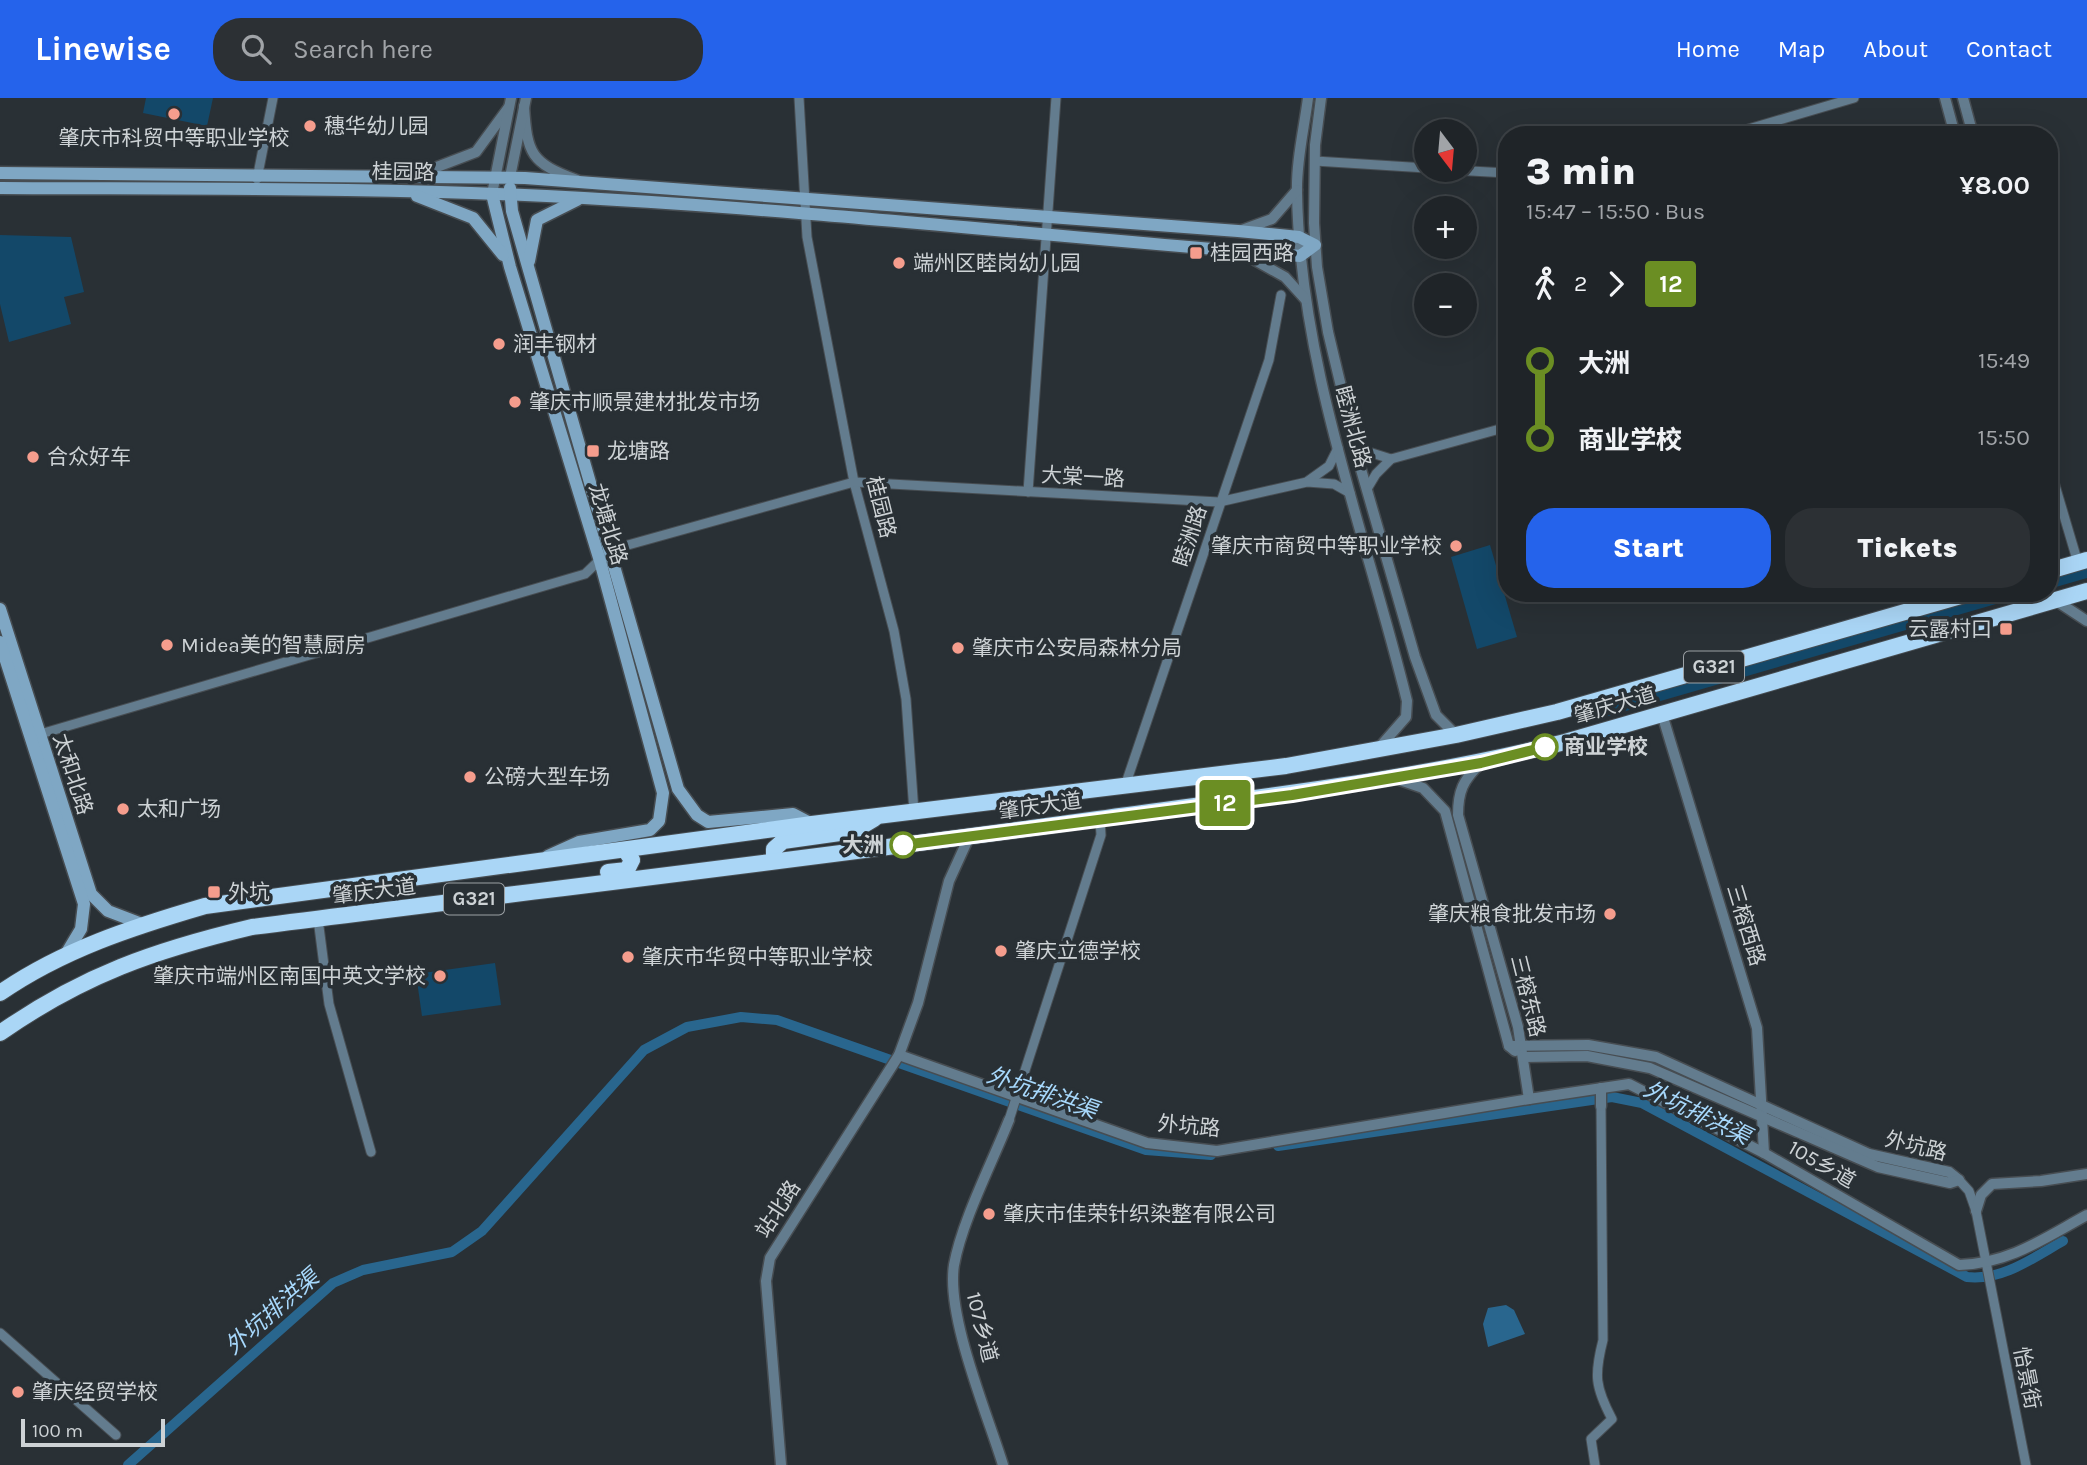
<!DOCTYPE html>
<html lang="en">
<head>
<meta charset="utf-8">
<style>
	:root { --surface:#1f2428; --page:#2c3034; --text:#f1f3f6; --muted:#a1a4a8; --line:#3c4145; --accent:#2563eb }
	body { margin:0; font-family:Karla,"Noto Sans SC",sans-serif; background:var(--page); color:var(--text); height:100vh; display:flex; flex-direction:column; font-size:26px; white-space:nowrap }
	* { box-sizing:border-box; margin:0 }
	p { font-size:23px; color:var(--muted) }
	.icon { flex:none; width:38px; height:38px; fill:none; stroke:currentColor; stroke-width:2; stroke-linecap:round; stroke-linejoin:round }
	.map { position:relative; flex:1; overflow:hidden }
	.panel { position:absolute; left:1498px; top:28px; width:560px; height:476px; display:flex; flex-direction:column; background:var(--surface); border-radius:28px; box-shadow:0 7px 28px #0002,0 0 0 2px var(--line) }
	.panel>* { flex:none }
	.badge { padding:0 14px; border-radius:5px; font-size:24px; line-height:46px }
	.needle { width:46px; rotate:164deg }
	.controls { position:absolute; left:1414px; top:21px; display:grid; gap:14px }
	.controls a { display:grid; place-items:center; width:63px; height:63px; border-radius:50%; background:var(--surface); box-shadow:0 7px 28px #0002,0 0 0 2px var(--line); font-size:35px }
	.scale { position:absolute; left:21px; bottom:18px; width:144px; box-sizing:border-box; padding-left:7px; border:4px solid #cdd2d5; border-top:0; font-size:19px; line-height:24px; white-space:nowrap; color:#cdd2d5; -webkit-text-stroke:5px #293035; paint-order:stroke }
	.map>.badge { position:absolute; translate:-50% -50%; box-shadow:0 0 0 4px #fff }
	.legs { display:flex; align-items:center; gap:10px; height:77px; padding:0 28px; font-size:23px }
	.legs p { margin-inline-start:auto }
	.summary { display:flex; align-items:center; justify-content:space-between; height:119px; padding:0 28px }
	h1 { font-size:38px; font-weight:800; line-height:52px }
	.cta { display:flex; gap:14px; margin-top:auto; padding:14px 28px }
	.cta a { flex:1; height:80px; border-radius:28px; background:var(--accent); color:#fff; font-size:28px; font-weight:800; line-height:80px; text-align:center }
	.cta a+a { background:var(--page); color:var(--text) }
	ul { padding:0 28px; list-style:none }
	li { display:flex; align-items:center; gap:24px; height:77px; font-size:26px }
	li i { display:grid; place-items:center; width:10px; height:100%; margin:0 9px; background:currentColor }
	li i::after { content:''; width:18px; height:18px; margin:-9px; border:5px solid; border-radius:50%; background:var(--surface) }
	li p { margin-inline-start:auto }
	li:first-child i { background:linear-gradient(#0000 50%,currentColor 0) }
	li:last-child i { background:linear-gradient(currentColor 50%,#0000 0) }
	header { display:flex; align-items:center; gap:42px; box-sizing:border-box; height:98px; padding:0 35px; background:var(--accent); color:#fff }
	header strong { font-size:33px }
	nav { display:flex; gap:38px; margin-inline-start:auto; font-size:24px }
	.search { width:490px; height:63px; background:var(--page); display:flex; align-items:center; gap:18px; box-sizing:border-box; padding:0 24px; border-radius:28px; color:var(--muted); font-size:26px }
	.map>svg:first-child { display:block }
</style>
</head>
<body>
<header>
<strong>Linewise</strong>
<div class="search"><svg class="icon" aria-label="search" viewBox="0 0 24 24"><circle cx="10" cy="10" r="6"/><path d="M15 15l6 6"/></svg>Search here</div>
<nav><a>Home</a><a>Map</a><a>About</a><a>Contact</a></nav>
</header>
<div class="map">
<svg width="2087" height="1367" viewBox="0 0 2087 1367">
	<rect width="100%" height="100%" fill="#293035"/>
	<g fill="#134869">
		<path d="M146,0h67l-6,28 -64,-13z"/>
		<path d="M0,137l71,2 13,55 -20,5 7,27 -62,18 -9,-38z"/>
		<path d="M1490,447l27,92 -40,12 -26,-92z"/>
		<path d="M2087,467v13l-38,11v-13z"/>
		<path d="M1988,495h46l-453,131 -4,-13z"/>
		<path d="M495,865l6,42 -79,11 -6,-42z"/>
	</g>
	<path fill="#29668e" d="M1506,1207l8,5 11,24 -37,13 -5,-23 5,-16z"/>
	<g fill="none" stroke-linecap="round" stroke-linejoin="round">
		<g stroke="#29668e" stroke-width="10">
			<path d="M1278,1048l334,-49 30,6 325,174c35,4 66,-19 96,-36"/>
			<path d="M128,1367l205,-182 30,-13 89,-18 30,-21 162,-181 43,-23 54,-10 36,3 369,130 65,5"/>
		</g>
		<defs>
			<g id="minor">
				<path d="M799,0l8,139 47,245 40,149 12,68 8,113"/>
				<path d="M1728,37l126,-37"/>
				<path d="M1315,63l111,7"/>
				<path d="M1453,72l54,3"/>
				<path d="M257,81l16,-81"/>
				<path d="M1356,350l35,11"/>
				<path d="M2049,367l29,98"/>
				<path d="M1308,383l21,-15 9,-18"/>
				<path d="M1367,391l9,-15 15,-15 116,-32"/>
				<path d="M1028,394l28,-394"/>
				<path d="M37,637l548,-161 25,-24 244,-68 365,20 88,-20 27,2 16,9"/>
				<path d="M1125,688l144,-426 12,-65"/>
				<path d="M318,821l11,85 42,148"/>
				<path d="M1009,1022l92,-285 -1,-16"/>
				<path d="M1959,1082l10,11 7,20 50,254"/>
				<path d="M0,1235l116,102"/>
				<path d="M1595,1367l-4,-26 21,-20c-17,-32 -18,-44 -9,-79l-2,-234"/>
			</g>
			<g id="tertiary">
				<path d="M1308,0c-4,31 -12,64 -11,95 3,174 69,341 110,508l-1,16 -28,32"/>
				<path d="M1321,0l-6,47 -1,78 3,44 11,65 32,134 55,191 21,58 20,20"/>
				<path d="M1945,0l10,37"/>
				<path d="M1963,0l10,37"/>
				<path d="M524,8c3,48 7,57 53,74"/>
				<path d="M416,77l60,-23 33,-45"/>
				<path d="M510,79l16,-79"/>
				<path d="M492,96l19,-96"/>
				<path d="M1242,132l30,-11 25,-29"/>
				<path d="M1242,155l43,24 20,22"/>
				<path d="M2055,502l32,21"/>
				<path d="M1662,616l95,314 7,125"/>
				<path d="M1481,665c-18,17 -23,28 -23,52l60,212 11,72 100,-15 135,69 195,112c51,-2 84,-26 128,-50"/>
				<path d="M1397,681l26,9 22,23 64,235 6,5"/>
				<path d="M1509,948l79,-1 68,12 213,97 80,18 10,8"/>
				<path d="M899,957l248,88 70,8 312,-52"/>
				<path d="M1523,959l64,-1 63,12 228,99 72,16 9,-3"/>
				<path d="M1601,990v18"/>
				<path d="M1976,1113l5,-16 11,-11 49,-3 46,-7"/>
				<path d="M781,1367l-15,-184 4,-23 129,-203 19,-52 31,-122 20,-44"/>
				<path d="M1003,1367c-16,-52 -57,-149 -49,-200 8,-44 38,-102 55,-145"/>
			</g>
			<g id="secondary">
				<path d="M0,75l525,5 713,53 61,6 16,8 -15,11 -11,-1c-235,-18 -470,-44 -705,-57 -194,-11 -390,-9 -584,-10"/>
				<path d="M510,90l2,23 166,578 19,26 11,7 85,-8 19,10"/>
				<path d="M492,96l18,73 90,294 63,232 -4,28 -9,9 -71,12 -31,14"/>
				<path d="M417,98l56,22 30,37"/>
				<path d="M529,163l8,-41 40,-20"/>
				<path d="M0,511l91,285 17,17 34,13"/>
				<path d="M0,544l84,262 -3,25 -15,25"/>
			</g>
			<g id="trunk">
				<path d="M2049,473l38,-11"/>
				<path d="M774,763v-12l9,-8 71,-10 20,-12"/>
				<path d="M608,774l19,-2 5,-10 -7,-10"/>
				<path d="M0,895c62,-43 133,-66 205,-87l607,-82 474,-58 170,-31 101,-23 414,-119"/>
				<path d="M0,935c83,-58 155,-83 252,-106 282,-36 564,-69 846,-108 157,-22 313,-38 467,-77l522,-151"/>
			</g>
		</defs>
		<use href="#minor" stroke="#474d52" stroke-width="11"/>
		<use href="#tertiary" stroke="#474d52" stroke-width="13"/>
		<use href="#secondary" stroke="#474d52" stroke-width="15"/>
		<use href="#trunk" stroke="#474d52" stroke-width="18"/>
		<use href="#minor" stroke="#637c8e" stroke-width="9"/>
		<use href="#tertiary" stroke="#637c8e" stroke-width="10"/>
		<use href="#secondary" stroke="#7fa7c4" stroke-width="12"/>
		<use href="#trunk" stroke="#aad6f6" stroke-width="16"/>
	</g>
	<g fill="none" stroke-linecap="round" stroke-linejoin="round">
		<defs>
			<path id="line-1" d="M903,747l389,-50 189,-32 64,-16"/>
		</defs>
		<use href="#line-1" stroke="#fff" stroke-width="16"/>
		<use href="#line-1" stroke="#6b8e23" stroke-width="10"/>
	</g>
	<g fill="#f59d8d" stroke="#293035" stroke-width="2.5">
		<circle cx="174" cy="16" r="7"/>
		<circle cx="310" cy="28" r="7"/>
		<rect x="1189" y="148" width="14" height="14" rx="3.5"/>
		<circle cx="899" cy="165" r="7"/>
		<circle cx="499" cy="246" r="7"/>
		<circle cx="515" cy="304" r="7"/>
		<rect x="586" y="346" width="14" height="14" rx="3.5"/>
		<circle cx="33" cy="359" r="7"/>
		<circle cx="1456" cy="448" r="7"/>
		<rect x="1999" y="524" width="14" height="14" rx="3.5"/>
		<circle cx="167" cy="547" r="7"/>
		<circle cx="958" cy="550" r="7"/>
		<circle cx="470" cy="679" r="7"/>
		<circle cx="123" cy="711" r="7"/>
		<rect x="207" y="787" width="14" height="14" rx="3.5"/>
		<circle cx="1610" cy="816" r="7"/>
		<circle cx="1001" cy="853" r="7"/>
		<circle cx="628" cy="859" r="7"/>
		<circle cx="440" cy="878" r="7"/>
		<circle cx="989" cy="1116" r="7"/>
		<circle cx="18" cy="1294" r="7"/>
	</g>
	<g fill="#fff" stroke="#6b8e23" stroke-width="3.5">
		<circle cx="1545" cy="649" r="12"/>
		<circle cx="903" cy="747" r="12"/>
	</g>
	<g text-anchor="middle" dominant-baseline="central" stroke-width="7" stroke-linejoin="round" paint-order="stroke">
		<g fill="#293035" stroke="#9ca1a5" stroke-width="2">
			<rect x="1684" y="553.5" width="60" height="31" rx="5"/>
			<rect x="444" y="785.5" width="60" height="31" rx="5"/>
		</g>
		<g font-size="19" font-weight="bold" fill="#cdd2d5">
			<text x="1714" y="569">G321</text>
			<text x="474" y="801">G321</text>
		</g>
		<g font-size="21" fill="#cdd2d5" stroke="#293035" text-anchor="start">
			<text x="324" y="28">穗华幼儿园</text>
			<text x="174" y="40" text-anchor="middle">肇庆市科贸中等职业学校</text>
			<text x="1210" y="155">桂园西路</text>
			<text x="913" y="165">端州区睦岗幼儿园</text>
			<text x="513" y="246">润丰钢材</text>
			<text x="529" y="304">肇庆市顺景建材批发市场</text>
			<text x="607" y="353">龙塘路</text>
			<text x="47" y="359">合众好车</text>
			<text x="1442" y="448" text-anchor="end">肇庆市商贸中等职业学校</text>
			<text x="1992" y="531" text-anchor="end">云露村口</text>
			<text x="181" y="547">Midea美的智慧厨房</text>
			<text x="972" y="550">肇庆市公安局森林分局</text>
			<text x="484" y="679">公磅大型车场</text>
			<text x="137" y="711">太和广场</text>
			<text x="228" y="794">外坑</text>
			<text x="1596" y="816" text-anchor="end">肇庆粮食批发市场</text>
			<text x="1015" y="853">肇庆立德学校</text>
			<text x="642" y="859">肇庆市华贸中等职业学校</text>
			<text x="426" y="878" text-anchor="end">肇庆市端州区南国中英文学校</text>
			<text x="1003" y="1116">肇庆市佳荣针织染整有限公司</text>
			<text x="32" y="1294">肇庆经贸学校</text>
		</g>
		<g font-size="21" fill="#cdd2d5" stroke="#293035">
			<text transform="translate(403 74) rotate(1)">桂园路</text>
			<text transform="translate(1353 329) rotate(75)">睦洲北路</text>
			<text transform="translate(1083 379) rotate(3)">大棠一路</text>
			<text transform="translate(881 409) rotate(76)">桂园路</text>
			<text transform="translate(608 426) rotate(73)">龙塘北路</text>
			<text transform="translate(1190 438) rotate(-72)">睦洲路</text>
			<text transform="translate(1615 607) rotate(-16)">肇庆大道</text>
			<text transform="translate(73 676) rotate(72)">太和北路</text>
			<text transform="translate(1040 708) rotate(-8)">肇庆大道</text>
			<text transform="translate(374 793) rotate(-7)">肇庆大道</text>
			<text transform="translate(1746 827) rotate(73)">三榕西路</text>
			<text transform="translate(1528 898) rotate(76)">三榕东路</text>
			<text transform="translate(1189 1028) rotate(5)">外坑路</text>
			<text transform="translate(1916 1048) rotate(14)">外坑路</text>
			<text transform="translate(1822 1066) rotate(30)">105乡道</text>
			<text transform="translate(778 1111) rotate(-57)">站北路</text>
			<text transform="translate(982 1229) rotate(76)">107乡道</text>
			<text transform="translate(2027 1280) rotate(79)">怡景街</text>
		</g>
		<g font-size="21" font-weight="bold" fill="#cdd2d5" stroke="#293035" text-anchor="start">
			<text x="1564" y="649">商业学校</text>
			<text x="884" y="747" text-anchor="end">大洲</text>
		</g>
		<g font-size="23" font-style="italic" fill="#a7d8fc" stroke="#293035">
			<text transform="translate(1042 995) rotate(19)">外坑排洪渠</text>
			<text transform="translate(1697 1015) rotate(26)">外坑排洪渠</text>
			<text transform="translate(272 1214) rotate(-41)">外坑排洪渠</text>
		</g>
	</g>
</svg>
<div class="controls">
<a><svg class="needle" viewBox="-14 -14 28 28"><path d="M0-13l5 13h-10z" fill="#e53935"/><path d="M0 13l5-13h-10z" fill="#a1a4a8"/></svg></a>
<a>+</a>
<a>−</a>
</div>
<div class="scale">100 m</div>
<b class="badge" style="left:1225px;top:705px;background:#6b8e23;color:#fff">12</b>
<section class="panel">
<div class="summary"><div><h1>3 min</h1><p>15:47 – 15:50 · Bus</p></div><b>¥8.00</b></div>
<div class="legs"><svg class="icon" aria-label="walk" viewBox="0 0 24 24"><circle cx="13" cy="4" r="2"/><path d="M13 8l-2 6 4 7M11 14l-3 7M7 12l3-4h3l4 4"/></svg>2<svg class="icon" aria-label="forward" viewBox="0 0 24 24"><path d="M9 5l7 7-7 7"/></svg><b class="badge" style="background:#6b8e23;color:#fff">12</b></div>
<ul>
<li><i style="color:#6b8e23"></i><b>大洲</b><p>15:49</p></li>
<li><i style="color:#6b8e23"></i><b>商业学校</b><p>15:50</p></li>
</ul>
<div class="cta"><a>Start</a><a>Tickets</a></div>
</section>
</div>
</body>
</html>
